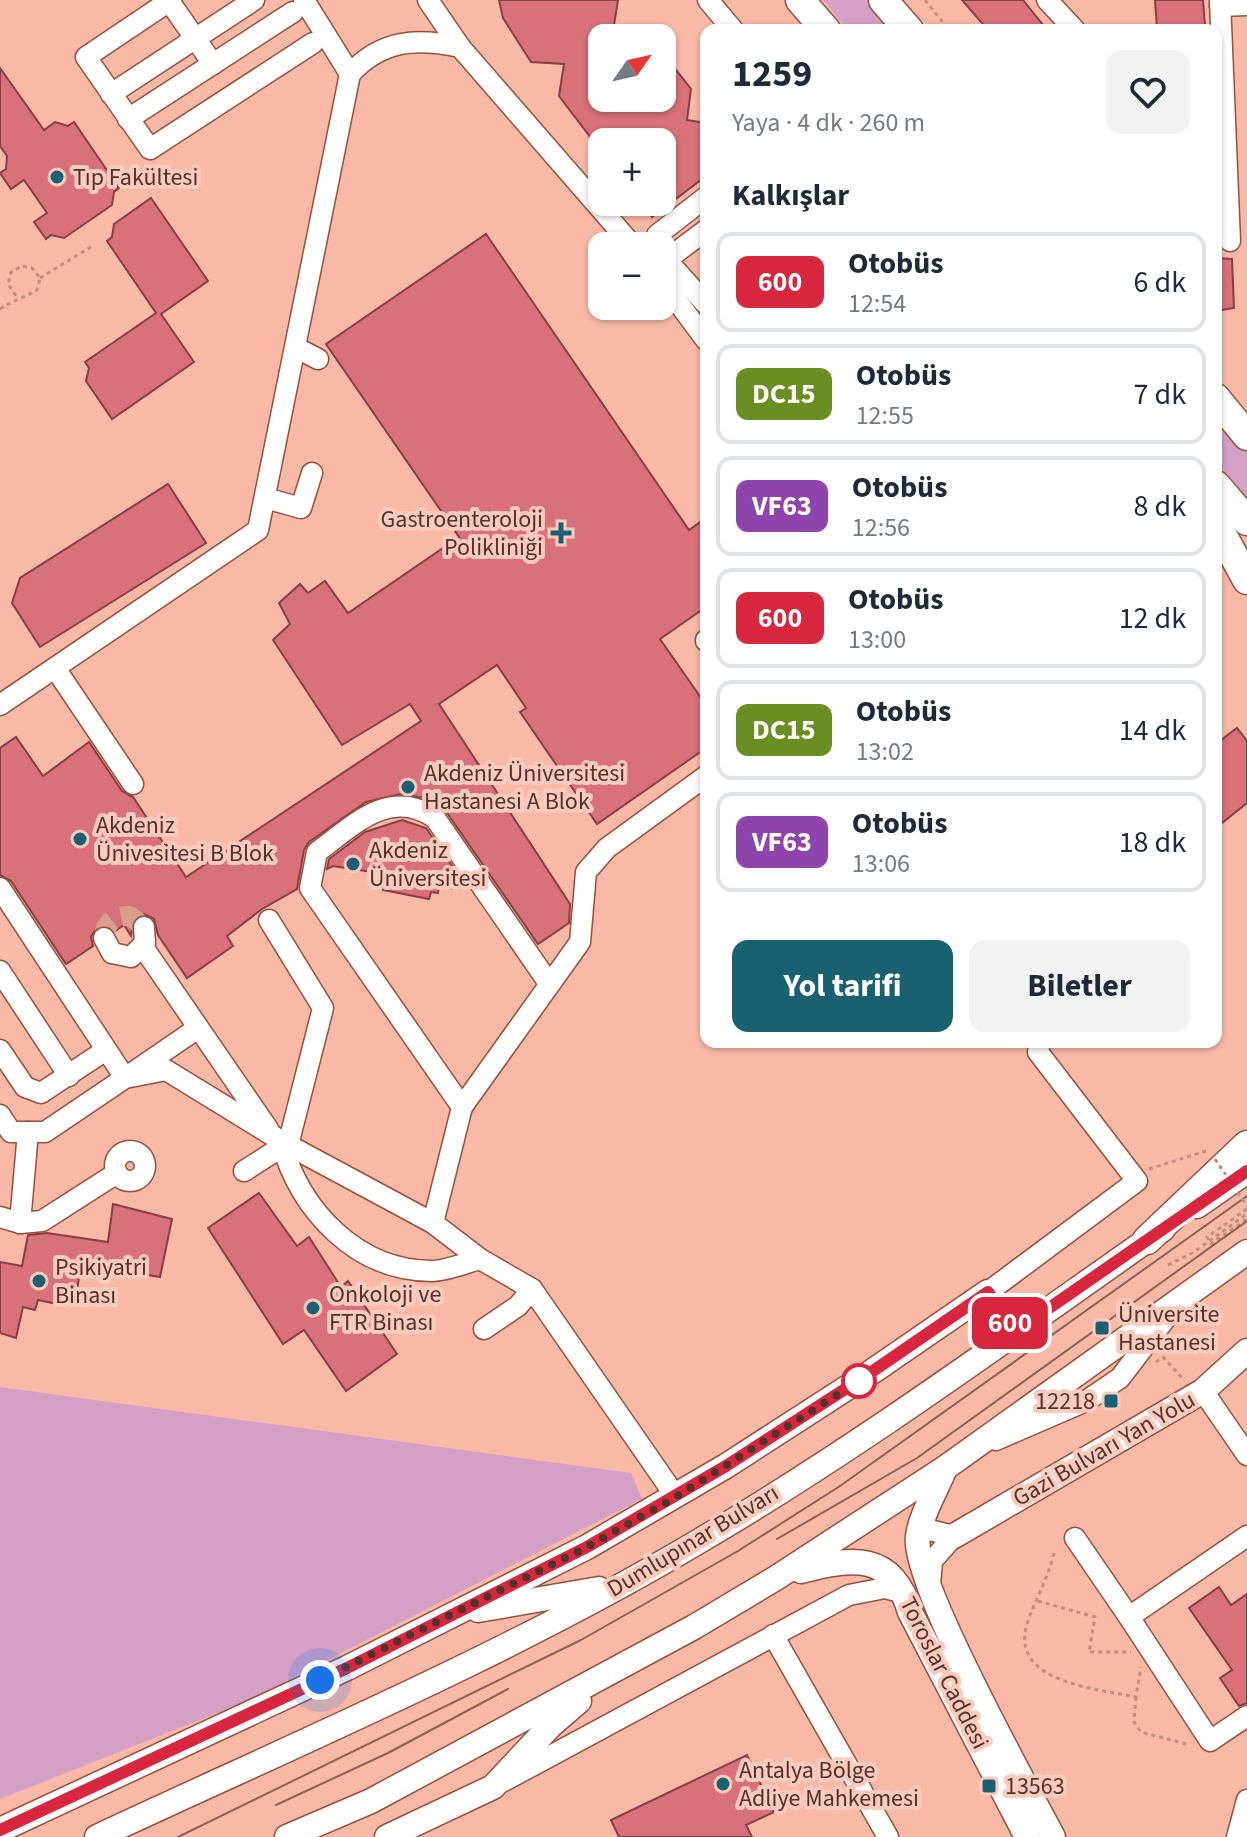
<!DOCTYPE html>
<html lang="tr">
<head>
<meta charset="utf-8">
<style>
	:root { --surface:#fff; --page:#f2f2f3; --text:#1f2937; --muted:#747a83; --line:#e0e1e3; --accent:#196171 }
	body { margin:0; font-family:"Source Sans 3",sans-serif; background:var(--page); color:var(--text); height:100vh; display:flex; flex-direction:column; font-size:30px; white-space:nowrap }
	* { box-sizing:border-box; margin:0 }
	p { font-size:26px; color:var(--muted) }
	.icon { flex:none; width:44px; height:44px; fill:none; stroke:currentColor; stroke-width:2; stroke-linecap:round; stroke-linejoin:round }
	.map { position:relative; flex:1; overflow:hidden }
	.side { position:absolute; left:700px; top:24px; width:522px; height:1024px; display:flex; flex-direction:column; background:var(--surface); border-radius:16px; box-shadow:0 2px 6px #0004 }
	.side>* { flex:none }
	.badge { padding:0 16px; border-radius:12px; font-size:28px; line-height:52px }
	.needle { width:52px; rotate:56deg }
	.fabs { position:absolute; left:588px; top:24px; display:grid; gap:16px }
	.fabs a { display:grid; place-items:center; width:88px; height:88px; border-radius:16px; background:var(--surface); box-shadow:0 2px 6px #0004; font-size:40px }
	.you { position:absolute; width:40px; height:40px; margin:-20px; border:6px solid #fff; border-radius:50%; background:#1a73e8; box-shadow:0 0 0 12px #1a73e833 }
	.map>.badge { position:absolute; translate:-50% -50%; box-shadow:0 0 0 4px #fff }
	h2 { padding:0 32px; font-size:30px; line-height:72px }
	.round { display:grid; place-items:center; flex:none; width:84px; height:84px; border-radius:16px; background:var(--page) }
	.summary { display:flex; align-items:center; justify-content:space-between; height:136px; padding:0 32px }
	h1 { font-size:38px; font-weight:700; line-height:60px }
	.cta { display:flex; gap:16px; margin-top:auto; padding:16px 32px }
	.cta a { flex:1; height:92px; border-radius:16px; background:var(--accent); color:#fff; font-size:32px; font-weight:700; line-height:92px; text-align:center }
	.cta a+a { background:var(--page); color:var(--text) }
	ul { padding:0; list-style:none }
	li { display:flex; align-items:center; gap:24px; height:100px; margin:0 16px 12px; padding:0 16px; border:4px solid var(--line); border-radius:16px }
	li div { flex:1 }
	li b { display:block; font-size:30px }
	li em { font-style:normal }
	li .badge { min-width:88px; font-weight:700; text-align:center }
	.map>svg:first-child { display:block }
</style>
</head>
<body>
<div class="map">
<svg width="1247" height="1837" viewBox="0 0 1247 1837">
	<rect width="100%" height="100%" fill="#fab9a7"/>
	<g fill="#d4a0c6">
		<path d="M823,0h50l25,30h-50z"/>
		<path d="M1216,415l31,37v46l-31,-37z"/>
		<path d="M0,1387l631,86 11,26 -397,203 -245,97z"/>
	</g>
	<g fill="#d97179" stroke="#873e44" stroke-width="2">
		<path d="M499,0h119l-4,25 36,6 -1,7h-47v60h60v-46l29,37 -4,31 19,3v53l-54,41 -11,-15h21v-60h-68l-35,-46 5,-32 -33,-2 -28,-44z"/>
		<path d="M962,0h61l24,30h-59z"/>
		<path d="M1155,0h48l2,26 -48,3z"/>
		<path d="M0,68l44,62 11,-8 13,4 6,-4 45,66 -5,4 -2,13 -48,33 -13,-3 -5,4 -12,-17 13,-9 -23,-33 -13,9 -11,-16 6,-4 1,-13 -7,-10z"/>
		<path d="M151,198l57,83 -47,33 33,48 -82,57 -26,-38 3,-13 -4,-6 71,-49 -49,-72 5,-4 2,-13z"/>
		<path d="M486,234l203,296 17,-12v89l-46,32 46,66v43l-109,76 -77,-112 6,-4 -29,-43 -58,39 131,200 -1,19 -31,21 -93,-134 -21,-12 -23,-4 -35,8 -57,40 -5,8 -7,39 -35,20 -35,27 6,10 -46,32 -29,-43 -4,-16 -10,-5 -11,7 -2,15 -7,-11 -9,6 -10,-6 -8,2 -6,10 2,9 -27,18 -55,-83 -11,-6v-127l16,-11 27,39 46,-34 33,49 11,6 53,80 235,-156 -11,-17 -68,41 -69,-105 17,-16 -11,-21 21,-19 8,9 17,-12 23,32 111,-76 -133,-193z"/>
		<path d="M1216,258l16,1 2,49 -18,3z"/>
		<path d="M168,484l38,59 -166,104 -28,-44 8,-25z"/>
		<path d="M1237,728l10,13v62l-25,20 -6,-8v-71z"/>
		<path d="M402,820l24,8 36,52 -11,9 -12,-4 -1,8 -7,-1 -2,7 -46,-9 2,-7 -7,-1 1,-9 -46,-7 -6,3 2,-10 36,-27z"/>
		<path d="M259,1193l38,53 12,-9 32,50 7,-6 49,73 -51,37 -42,-61 -21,14 -75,-116z"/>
		<path d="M113,1204l59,15 -12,58 -79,-13 -5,34 -13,-3 -1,10 -24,-5 -3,10 -12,-3 -7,31 -16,-5v-71l22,4 6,-31 19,-2 61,9z"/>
		<path d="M1219,1587l12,18 16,-11v109l-8,3 -19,-28 12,-8 -43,-62z"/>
		<path d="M747,1755l27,57 -28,13 6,12h-133l-8,-17z"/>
	</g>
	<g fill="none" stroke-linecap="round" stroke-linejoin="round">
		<path stroke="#d99e8e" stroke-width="20" stroke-dasharray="20 10" stroke-linecap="butt" d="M104,938c0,-15 11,-23 26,-22l14,11"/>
		<defs>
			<g id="minor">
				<path d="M171,0l-85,57 64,92 163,-106"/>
				<path d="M428,0l32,47 173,199"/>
				<path d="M708,0l25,30"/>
				<path d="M1047,0l28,30"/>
				<path d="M1220,0l10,241"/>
				<path d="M169,1l44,63"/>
				<path d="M1220,6l27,-1"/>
				<path d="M350,74c32,-35 67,-36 110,-27"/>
				<path d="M111,94l143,-94"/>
				<path d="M128,119l165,-107"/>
				<path d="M655,246l2,-11 49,-38"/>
				<path d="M662,255l44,49"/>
				<path d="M666,260l40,-30"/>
				<path d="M662,281l44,59"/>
				<path d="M297,348l21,11"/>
				<path d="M265,498l36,10 11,-35"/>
				<path d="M706,640v1"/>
				<path d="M55,668l78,116"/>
				<path d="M0,705l258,-175 92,-456 -46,-74"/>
				<path d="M0,888l125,190 73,-50"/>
				<path d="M269,920l54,88 -35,137"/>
				<path d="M104,938l8,15 19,4 14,-14 -1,-16"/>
				<path d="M143,947l125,182"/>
				<path d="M0,971l69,105"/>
				<path d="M548,982l-113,-164c-46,-31 -81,7 -118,34l-7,36 152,219 118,-165 6,-70 21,-24 99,-72"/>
				<path d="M0,1050l25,37 16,6 65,-43"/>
				<path d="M0,1115l11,17h34l80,-54 41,-8 122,75 145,78 47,36 52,30 144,208"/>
				<path d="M28,1132l-8,91 22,-2 75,-48"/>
				<path d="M281,1141c19,70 76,130 151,130 15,0 33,-8 48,-12"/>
				<circle cx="130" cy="1166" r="15"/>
				<path d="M244,1171l39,-25"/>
				<path d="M0,1217l20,6"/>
				<path d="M433,1223l29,-116"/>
				<path d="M988,1292l149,-111 -99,-129 2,-10"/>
				<path d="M484,1329l34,-23 14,-17"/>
				<path d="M1203,1391l44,64"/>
				<path d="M996,1440l90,-39 34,-23 49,-64"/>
				<path d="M921,1528l33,8 -22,25 -2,24"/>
				<path d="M1075,1538l54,79 118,-81"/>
				<path d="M1129,1617l81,124 37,-25"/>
				<path d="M773,1635l115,202"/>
				<path d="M504,1781l345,-186 36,-7 20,5"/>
				<path d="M1237,1837l10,-37"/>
			</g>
			<g id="major">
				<path d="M1197,1206l50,-35"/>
				<path d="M945,1468c-8,21 -24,46 -27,68 -8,42 109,252 135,301"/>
				<path d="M954,1536l249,-145 44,-40"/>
				<path d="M801,1571c50,-14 92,-19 109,41l117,225"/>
				<path d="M478,1610l121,-21"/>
				<path d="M0,1830l347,-162 240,-121 139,-81 147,-95 115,-79 28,39"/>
				<path d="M97,1837c201,-94 408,-181 599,-294 162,-95 314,-207 467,-314"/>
				<path d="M287,1837l84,-36 323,-174 82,-49 169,-110 302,-216"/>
				<path d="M387,1837l106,-50 57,-61 29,-25"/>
			</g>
			<g id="highway">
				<path d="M800,0l26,30"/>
				<path d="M883,0l26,30"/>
				<path d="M1216,398l31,38"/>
				<path d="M1216,485l31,36"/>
				<path d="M1216,523l31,57"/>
				<path d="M1147,1240l100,-95"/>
			</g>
		</defs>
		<use href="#minor" stroke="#964f3b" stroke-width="23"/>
		<use href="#major" stroke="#964f3b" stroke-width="27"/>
		<use href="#highway" stroke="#964f3b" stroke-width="31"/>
		<g stroke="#c38d7e" stroke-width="3" stroke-dasharray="4 4" stroke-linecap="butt">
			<path d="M925,0l24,30"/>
			<path d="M40,278l54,-33"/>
			<path d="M0,309c13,-9 24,-11 37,-19l3,-12 -8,-10 -10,-2 -11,6 -3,12 9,13"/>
			<path d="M1149,1169l57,-18"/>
			<path d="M1247,1209l-40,28 4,7 36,-25"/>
			<path d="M1168,1265l26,-13 53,-38"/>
			<path d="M1156,1362l7,-5 21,23"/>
			<path d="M1054,1553c-6,26 -19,46 -27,71 -18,59 72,65 109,73l5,-30"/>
			<path d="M1038,1601l57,16 -6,35h42"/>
			<path d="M1136,1697l-2,25 7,10 49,13"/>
		</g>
		<use href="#minor" stroke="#fff" stroke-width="20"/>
		<use href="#major" stroke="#fff" stroke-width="24"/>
		<use href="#highway" stroke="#fff" stroke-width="28"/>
		<g stroke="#8c6054" stroke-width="2">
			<path d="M777,1539l140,-81 330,-237"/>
			<path d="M276,1805l112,-52 120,-64"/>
			<path d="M178,1837l403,-197 157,-89 102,-65 407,-290"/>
		</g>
		<path stroke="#c38d7e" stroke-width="3" stroke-dasharray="4 4" stroke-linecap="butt" d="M1215,1159l32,47"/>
	</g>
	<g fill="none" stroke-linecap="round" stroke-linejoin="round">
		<defs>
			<path id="line" d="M0,1830l347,-162 240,-121 139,-81 147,-95 115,-79 28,39 231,-160"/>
		</defs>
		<use href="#line" stroke="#fff" stroke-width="18"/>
		<use href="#line" stroke="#d7263d" stroke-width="12"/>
		<path stroke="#533229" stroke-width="8" stroke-dasharray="0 14.4" d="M320,1680l267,-133 89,-50 183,-116"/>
	</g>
	<g fill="#196171" stroke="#fdcbbd" stroke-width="3">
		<circle cx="57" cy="177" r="8"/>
		<path d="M557 521h8v8h8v8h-8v8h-8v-8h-8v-8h8z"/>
		<circle cx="408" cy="787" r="8"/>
		<circle cx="80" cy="839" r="8"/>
		<circle cx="353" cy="864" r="8"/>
		<circle cx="39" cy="1281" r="8"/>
		<circle cx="313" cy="1308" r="8"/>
		<rect x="1094" y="1320" width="16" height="16" rx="4"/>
		<rect x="1103" y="1393" width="16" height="16" rx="4"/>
		<circle cx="723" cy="1784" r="8"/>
		<rect x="981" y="1778" width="16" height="16" rx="4"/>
	</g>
	<circle fill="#fff" stroke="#d7263d" stroke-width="4" cx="859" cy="1381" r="16"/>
	<g text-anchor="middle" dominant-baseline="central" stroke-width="8" stroke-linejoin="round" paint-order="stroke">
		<g font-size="24" fill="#533229" stroke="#fdcbbd" text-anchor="start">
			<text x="73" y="177">Tıp Fakültesi</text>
			<text x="543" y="519" text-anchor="end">Gastroenteroloji<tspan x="543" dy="28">Polikliniği</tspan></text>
			<text x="424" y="773">Akdeniz Üniversitesi<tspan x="424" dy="28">Hastanesi A Blok</tspan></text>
			<text x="96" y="825">Akdeniz<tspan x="96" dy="28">Ünivesitesi B Blok</tspan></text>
			<text x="369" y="850">Akdeniz<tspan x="369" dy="28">Üniversitesi</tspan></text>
			<text x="55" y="1267">Psikiyatri<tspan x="55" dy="28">Binası</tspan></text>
			<text x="329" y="1294">Onkoloji ve<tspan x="329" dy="28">FTR Binası</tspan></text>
			<text x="1118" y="1314">Üniversite<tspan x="1118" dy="28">Hastanesi</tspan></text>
			<text x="1095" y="1401" text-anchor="end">12218</text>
			<text x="739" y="1770">Antalya Bölge<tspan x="739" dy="28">Adliye Mahkemesi</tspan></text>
			<text x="1005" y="1786">13563</text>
		</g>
		<g font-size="24" fill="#533229" stroke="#fdcbbd">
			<text transform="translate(1104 1449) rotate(-30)">Gazi Bulvarı Yan Yolu</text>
			<text transform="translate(693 1541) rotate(-31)">Dumlupınar Bulvarı</text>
			<text transform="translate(944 1673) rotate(63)">Toroslar Caddesi</text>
		</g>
	</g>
</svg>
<div class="fabs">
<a><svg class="needle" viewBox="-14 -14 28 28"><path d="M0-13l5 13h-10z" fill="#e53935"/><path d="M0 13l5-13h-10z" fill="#747a83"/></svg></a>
<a>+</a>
<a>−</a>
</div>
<div class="you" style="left:320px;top:1680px"></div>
<b class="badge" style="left:1010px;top:1323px;background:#d7263d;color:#fff">600</b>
<section class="side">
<div class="summary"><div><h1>1259</h1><p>Yaya · 4 dk · 260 m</p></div><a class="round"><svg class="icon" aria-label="heart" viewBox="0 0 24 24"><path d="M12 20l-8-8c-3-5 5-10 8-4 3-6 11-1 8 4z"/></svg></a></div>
<h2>Kalkışlar</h2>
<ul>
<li><span class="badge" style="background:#d7263d;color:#fff">600</span><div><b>Otobüs</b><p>12:54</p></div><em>6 dk</em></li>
<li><span class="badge" style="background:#6b8e23;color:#fff">DC15</span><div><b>Otobüs</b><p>12:55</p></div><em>7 dk</em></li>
<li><span class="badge" style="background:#8e44ad;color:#fff">VF63</span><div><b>Otobüs</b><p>12:56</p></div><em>8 dk</em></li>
<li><span class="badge" style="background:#d7263d;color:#fff">600</span><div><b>Otobüs</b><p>13:00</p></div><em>12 dk</em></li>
<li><span class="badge" style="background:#6b8e23;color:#fff">DC15</span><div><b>Otobüs</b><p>13:02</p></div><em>14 dk</em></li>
<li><span class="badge" style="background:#8e44ad;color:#fff">VF63</span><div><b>Otobüs</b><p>13:06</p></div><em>18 dk</em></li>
</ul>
<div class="cta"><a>Yol tarifi</a><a>Biletler</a></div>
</section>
</div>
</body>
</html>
